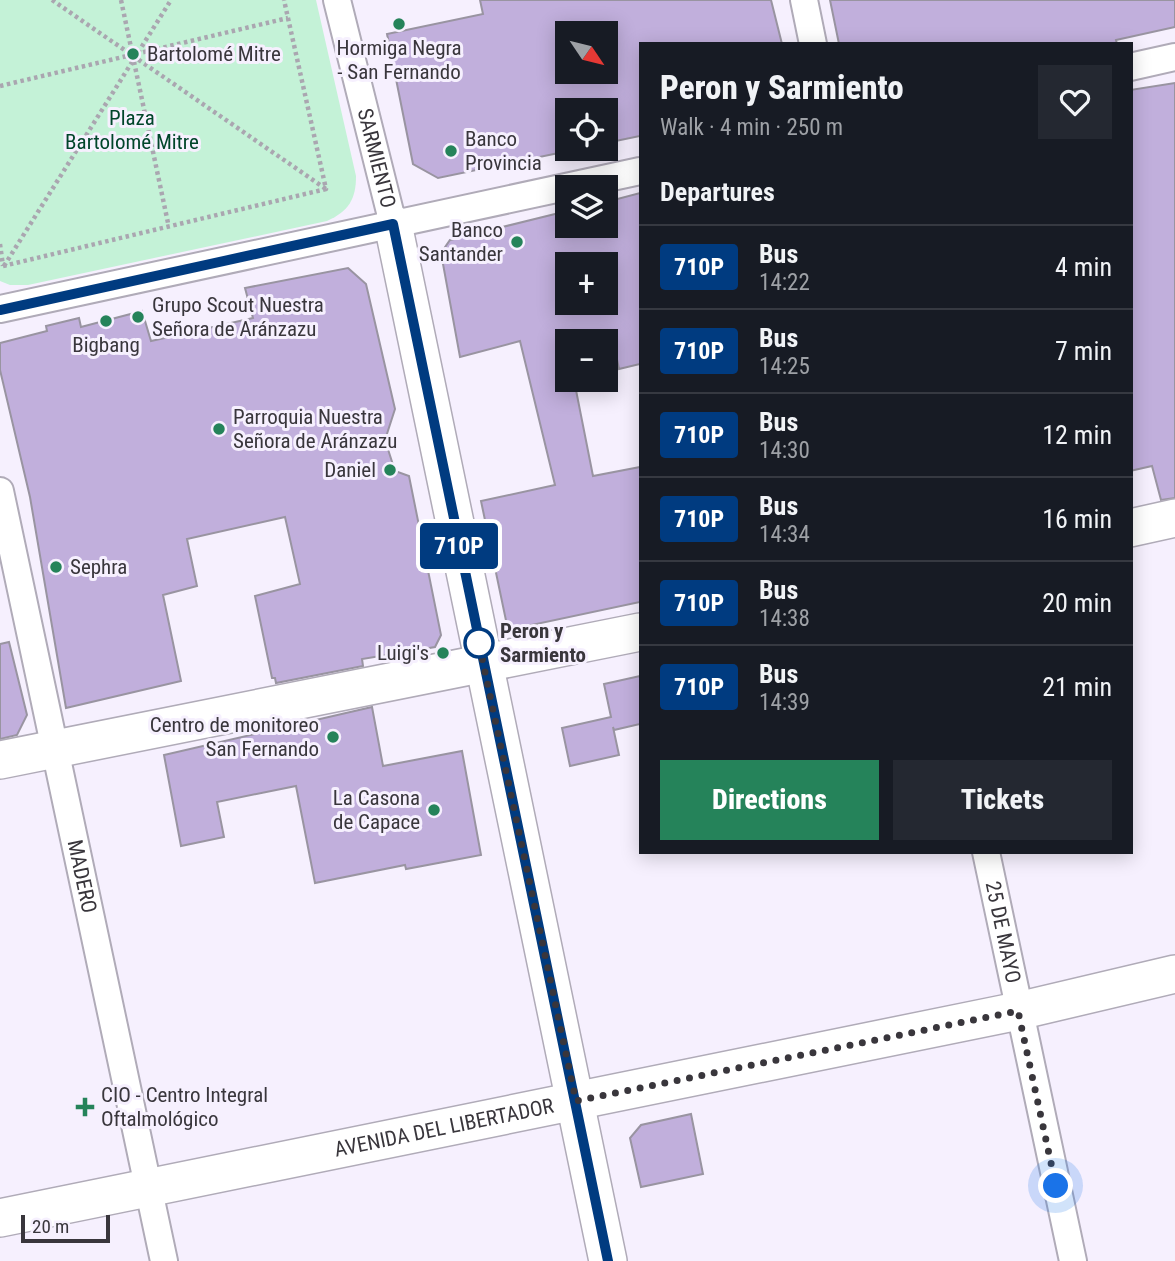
<!DOCTYPE html>
<html lang="en">
<head>
<meta charset="utf-8">
<style>
	:root { --surface:#171b24; --page:#242831; --text:#f1f3f6; --muted:#9ea1a6; --line:#363941; --accent:#25835a }
	body { margin:0; font-family:"Roboto Condensed",sans-serif; background:var(--page); color:var(--text); height:100vh; display:flex; flex-direction:column; font-size:26px; white-space:nowrap }
	* { box-sizing:border-box; margin:0 }
	p { font-size:23px; color:var(--muted) }
	.icon { flex:none; width:38px; height:38px; fill:none; stroke:currentColor; stroke-width:2; stroke-linecap:round; stroke-linejoin:round }
	.map { position:relative; flex:1; overflow:hidden }
	.side { position:absolute; left:639px; top:42px; width:494px; height:812px; display:flex; flex-direction:column; background:var(--surface); border-radius:0px; box-shadow:0 4px 18px #0003 }
	.side>* { flex:none }
	.badge { padding:0 14px; border-radius:5px; font-size:24px; line-height:46px }
	.needle { width:46px; rotate:125deg }
	.fabs { position:absolute; left:555px; top:21px; display:grid; gap:14px }
	.fabs a { display:grid; place-items:center; width:63px; height:63px; border-radius:0px; background:var(--surface); box-shadow:0 4px 18px #0003; font-size:35px }
	.scale { position:absolute; left:21px; bottom:18px; width:89px; box-sizing:border-box; padding-left:7px; border:4px solid #39363c; border-top:0; font-size:19px; line-height:24px; white-space:nowrap; color:#39363c; -webkit-text-stroke:5px #f6f0fe; paint-order:stroke }
	.you { position:absolute; width:35px; height:35px; margin:-18px; border:5px solid #fff; border-radius:50%; background:#1a73e8; box-shadow:0 0 0 10px #1a73e833 }
	.map>.badge { position:absolute; translate:-50% -50%; box-shadow:0 0 0 4px #fff }
	h2 { padding:0 21px; font-size:26px; line-height:63px }
	.round { display:grid; place-items:center; flex:none; width:74px; height:74px; border-radius:0px; background:var(--page) }
	.headline { display:flex; align-items:center; justify-content:space-between; height:119px; padding:0 21px }
	h1 { font-size:33px; font-weight:800; line-height:52px }
	.action { display:flex; gap:14px; margin-top:auto; padding:14px 21px }
	.action a { flex:1; height:80px; border-radius:0px; background:var(--accent); color:#fff; font-size:28px; font-weight:800; line-height:80px; text-align:center }
	.action a+a { background:var(--page); color:var(--text) }
	ul { padding:0; list-style:none }
	li { display:flex; align-items:center; gap:21px; height:84px; padding:0 21px; border-top:2px solid var(--line) }
	li div { flex:1 }
	li b { display:block; font-size:26px }
	li em { font-style:normal }
	li .badge { min-width:77px; font-weight:700; text-align:center }
	.map>svg:first-child { display:block }
</style>
</head>
<body>
<div class="map">
<svg width="1175" height="1261" viewBox="0 0 1175 1261">
	<rect width="100%" height="100%" fill="#f6f0fe"/>
	<path fill="#c4f2d7" d="M0,0h316l40,176c0,23 -7,35 -29,45l-299,64h-18l-10,-4z"/>
	<g fill="#c1afdc" stroke="#9994a1" stroke-width="2" fill-rule="evenodd">
		<path d="M480,0h291l11,44h-142v92l-34,7v-33h-39v39h11l-140,29 -25,-14 -26,-130 96,-20zM567,33h39v39h-39z"/>
		<path d="M830,0h345v27l-59,13 1,4h-278z"/>
		<path d="M1175,83v415l-14,2 -9,-34 -22,5v-381z"/>
		<path d="M640,193v171l-21,5 -8,-38 -44,10 -1,4 1,35h7l19,96 47,-9v135l-132,28 -27,-129 74,-16 -35,-144 -60,16 -19,-104 9,-13 117,-29v15h39v-24zM567,264h39v39h-39z"/>
		<path d="M348,268l18,16 29,125 -10,31 10,31 14,5 32,159 -6,12 -73,12 1,7 -87,17 -1,-5h-3l-17,-82 45,-12 -15,-67 -98,22 10,47 -34,9 18,86 -115,27 -36,-211 -30,-127v-27l47,-12 -1,-5 33,-8 2,9 61,-16 9,30 102,-23 -8,-30z"/>
		<path d="M9,642l18,73 -10,20 -17,4v-95z"/>
		<path d="M640,676v48l-26,6 -1,-3 6,28 -49,11 -8,-38 49,-11 -7,-33z"/>
		<path d="M372,707l11,59 79,-15 19,104 -75,14 -1,-4 -90,18 -19,-97 -79,16 7,35 -43,9 -17,-91z"/>
		<path d="M691,1114l12,60 -62,13 -11,-49 11,-13z"/>
	</g>
	<g fill="none" stroke-linecap="round" stroke-linejoin="round">
		<defs>
			<g id="street">
				<path id="s1" d="M337,0l56,224"/>
				<path d="M804,0l9,44"/>
				<path d="M1130,67l45,-10"/>
				<path d="M0,309l640,-138"/>
				<path id="s2" d="M0,491l164,770"/>
				<path id="s3" d="M986,852l87,409"/>
			</g>
			<g id="secondary">
				<path d="M393,224l215,1037"/>
				<path d="M1130,528l45,-10"/>
				<path d="M0,760l640,-128"/>
				<path id="s4" d="M0,1218l1018,-207 157,-37"/>
			</g>
		</defs>
		<use href="#street" stroke="#b0abb8" stroke-width="30"/>
		<use href="#secondary" stroke="#b0abb8" stroke-width="40"/>
		<g stroke="#aaa6b0" stroke-width="4.5" stroke-dasharray="3.5 3.5" stroke-linecap="butt">
			<path d="M52,0l274,189"/>
			<path d="M121,0l47,223"/>
			<path d="M0,86l288,-68"/>
			<path d="M0,244l3,22"/>
			<path d="M3,266l323,-77 -42,-189"/>
			<path d="M4,266l167,-266"/>
		</g>
		<use href="#street" stroke="#fff" stroke-width="26"/>
		<use href="#secondary" stroke="#fff" stroke-width="37"/>
	</g>
	<g fill="none" stroke-linecap="round" stroke-linejoin="round">
		<defs>
			<path id="line" d="M0,310l393,-86 215,1037"/>
		</defs>
		<use href="#line" stroke="#fff" stroke-width="16"/>
		<use href="#line" stroke="#003b80" stroke-width="10"/>
		<path stroke="#39363c" stroke-width="7" stroke-dasharray="0 12.6" d="M479,643l-1,-4 98,462 442,-90 38,175"/>
	</g>
	<g fill="#25835a" stroke="#f6f0fe" stroke-width="2.5">
		<circle cx="399" cy="24" r="7"/>
		<circle cx="133" cy="54" r="7"/>
		<circle cx="451" cy="151" r="7"/>
		<circle cx="517" cy="242" r="7"/>
		<circle cx="138" cy="317" r="7"/>
		<circle cx="106" cy="321" r="7"/>
		<circle cx="219" cy="429" r="7"/>
		<circle cx="390" cy="470" r="7"/>
		<circle cx="56" cy="567" r="7"/>
		<circle cx="443" cy="653" r="7"/>
		<circle cx="333" cy="737" r="7"/>
		<circle cx="434" cy="810" r="7"/>
		<path d="M81.5 1096.5h7v7h7v7h-7v7h-7v-7h-7v-7h7z"/>
	</g>
	<circle fill="#fff" stroke="#003b80" stroke-width="3.5" cx="479" cy="643" r="14"/>
	<g text-anchor="middle" dominant-baseline="central" stroke-width="6" stroke-linejoin="round" paint-order="stroke">
		<g font-size="21" fill="#39363c" stroke="#f6f0fe" text-anchor="start">
			<text x="399" y="48" text-anchor="middle">Hormiga Negra<tspan x="399" dy="24">- San Fernando</tspan></text>
			<text x="147" y="54">Bartolomé Mitre</text>
			<text x="465" y="139">Banco<tspan x="465" dy="24">Provincia</tspan></text>
			<text x="503" y="230" text-anchor="end">Banco<tspan x="503" dy="24">Santander</tspan></text>
			<text x="152" y="305">Grupo Scout Nuestra<tspan x="152" dy="24">Señora de Aránzazu</tspan></text>
			<text x="106" y="345" text-anchor="middle">Bigbang</text>
			<text x="233" y="417">Parroquia Nuestra<tspan x="233" dy="24">Señora de Aránzazu</tspan></text>
			<text x="376" y="470" text-anchor="end">Daniel</text>
			<text x="70" y="567">Sephra</text>
			<text x="429" y="653" text-anchor="end">Luigi's</text>
			<text x="319" y="725" text-anchor="end">Centro de monitoreo<tspan x="319" dy="24">San Fernando</tspan></text>
			<text x="420" y="798" text-anchor="end">La Casona<tspan x="420" dy="24">de Capace</tspan></text>
			<text x="101" y="1095">CIO - Centro Integral<tspan x="101" dy="24">Oftalmológico</tspan></text>
		</g>
		<g font-size="21" fill="#00452a" stroke="#f6f0fe">
			<text x="132" y="118">Plaza<tspan x="132" dy="24">Bartolomé Mitre</tspan></text>
		</g>
		<g font-size="21" fill="#39363c" stroke="#f6f0fe">
			<text stroke="none"><textPath href="#s1" startOffset="163">SARMIENTO</textPath></text>
			<text stroke="none"><textPath href="#s2" startOffset="394">MADERO</textPath></text>
			<text stroke="none"><textPath href="#s3" startOffset="82">25 DE MAYO</textPath></text>
			<text stroke="none"><textPath href="#s4" startOffset="453">AVENIDA DEL LIBERTADOR</textPath></text>
		</g>
		<g font-size="21" font-weight="bold" fill="#39363c" stroke="#f6f0fe" text-anchor="start">
			<text x="500" y="631">Peron y<tspan x="500" dy="24">Sarmiento</tspan></text>
		</g>
	</g>
</svg>
<div class="fabs">
<a><svg class="needle" viewBox="-14 -14 28 28"><path d="M0-13l5 13h-10z" fill="#e53935"/><path d="M0 13l5-13h-10z" fill="#9ea1a6"/></svg></a>
<a><svg class="icon" aria-label="locate" viewBox="0 0 24 24"><circle cx="12" cy="12" r="6"/><path d="M12 2v4M12 18v4M2 12h4M18 12h4"/></svg></a>
<a><svg class="icon" aria-label="layers" viewBox="0 0 24 24"><path d="M12 4l9 5-9 5-9-5zM3 14l9 5 9-5"/></svg></a>
<a>+</a>
<a>−</a>
</div>
<div class="scale">20 m</div>
<div class="you" style="left:1056px;top:1186px"></div>
<b class="badge" style="left:459px;top:546px;background:#003b80;color:#fff">710P</b>
<section class="side">
<div class="headline"><div><h1>Peron y Sarmiento</h1><p>Walk · 4 min · 250 m</p></div><a class="round"><svg class="icon" aria-label="heart" viewBox="0 0 24 24"><path d="M12 20l-8-8c-3-5 5-10 8-4 3-6 11-1 8 4z"/></svg></a></div>
<h2>Departures</h2>
<ul>
<li><span class="badge" style="background:#003b80;color:#fff">710P</span><div><b>Bus</b><p>14:22</p></div><em>4 min</em></li>
<li><span class="badge" style="background:#003b80;color:#fff">710P</span><div><b>Bus</b><p>14:25</p></div><em>7 min</em></li>
<li><span class="badge" style="background:#003b80;color:#fff">710P</span><div><b>Bus</b><p>14:30</p></div><em>12 min</em></li>
<li><span class="badge" style="background:#003b80;color:#fff">710P</span><div><b>Bus</b><p>14:34</p></div><em>16 min</em></li>
<li><span class="badge" style="background:#003b80;color:#fff">710P</span><div><b>Bus</b><p>14:38</p></div><em>20 min</em></li>
<li><span class="badge" style="background:#003b80;color:#fff">710P</span><div><b>Bus</b><p>14:39</p></div><em>21 min</em></li>
</ul>
<div class="action"><a>Directions</a><a>Tickets</a></div>
</section>
</div>
</body>
</html>
